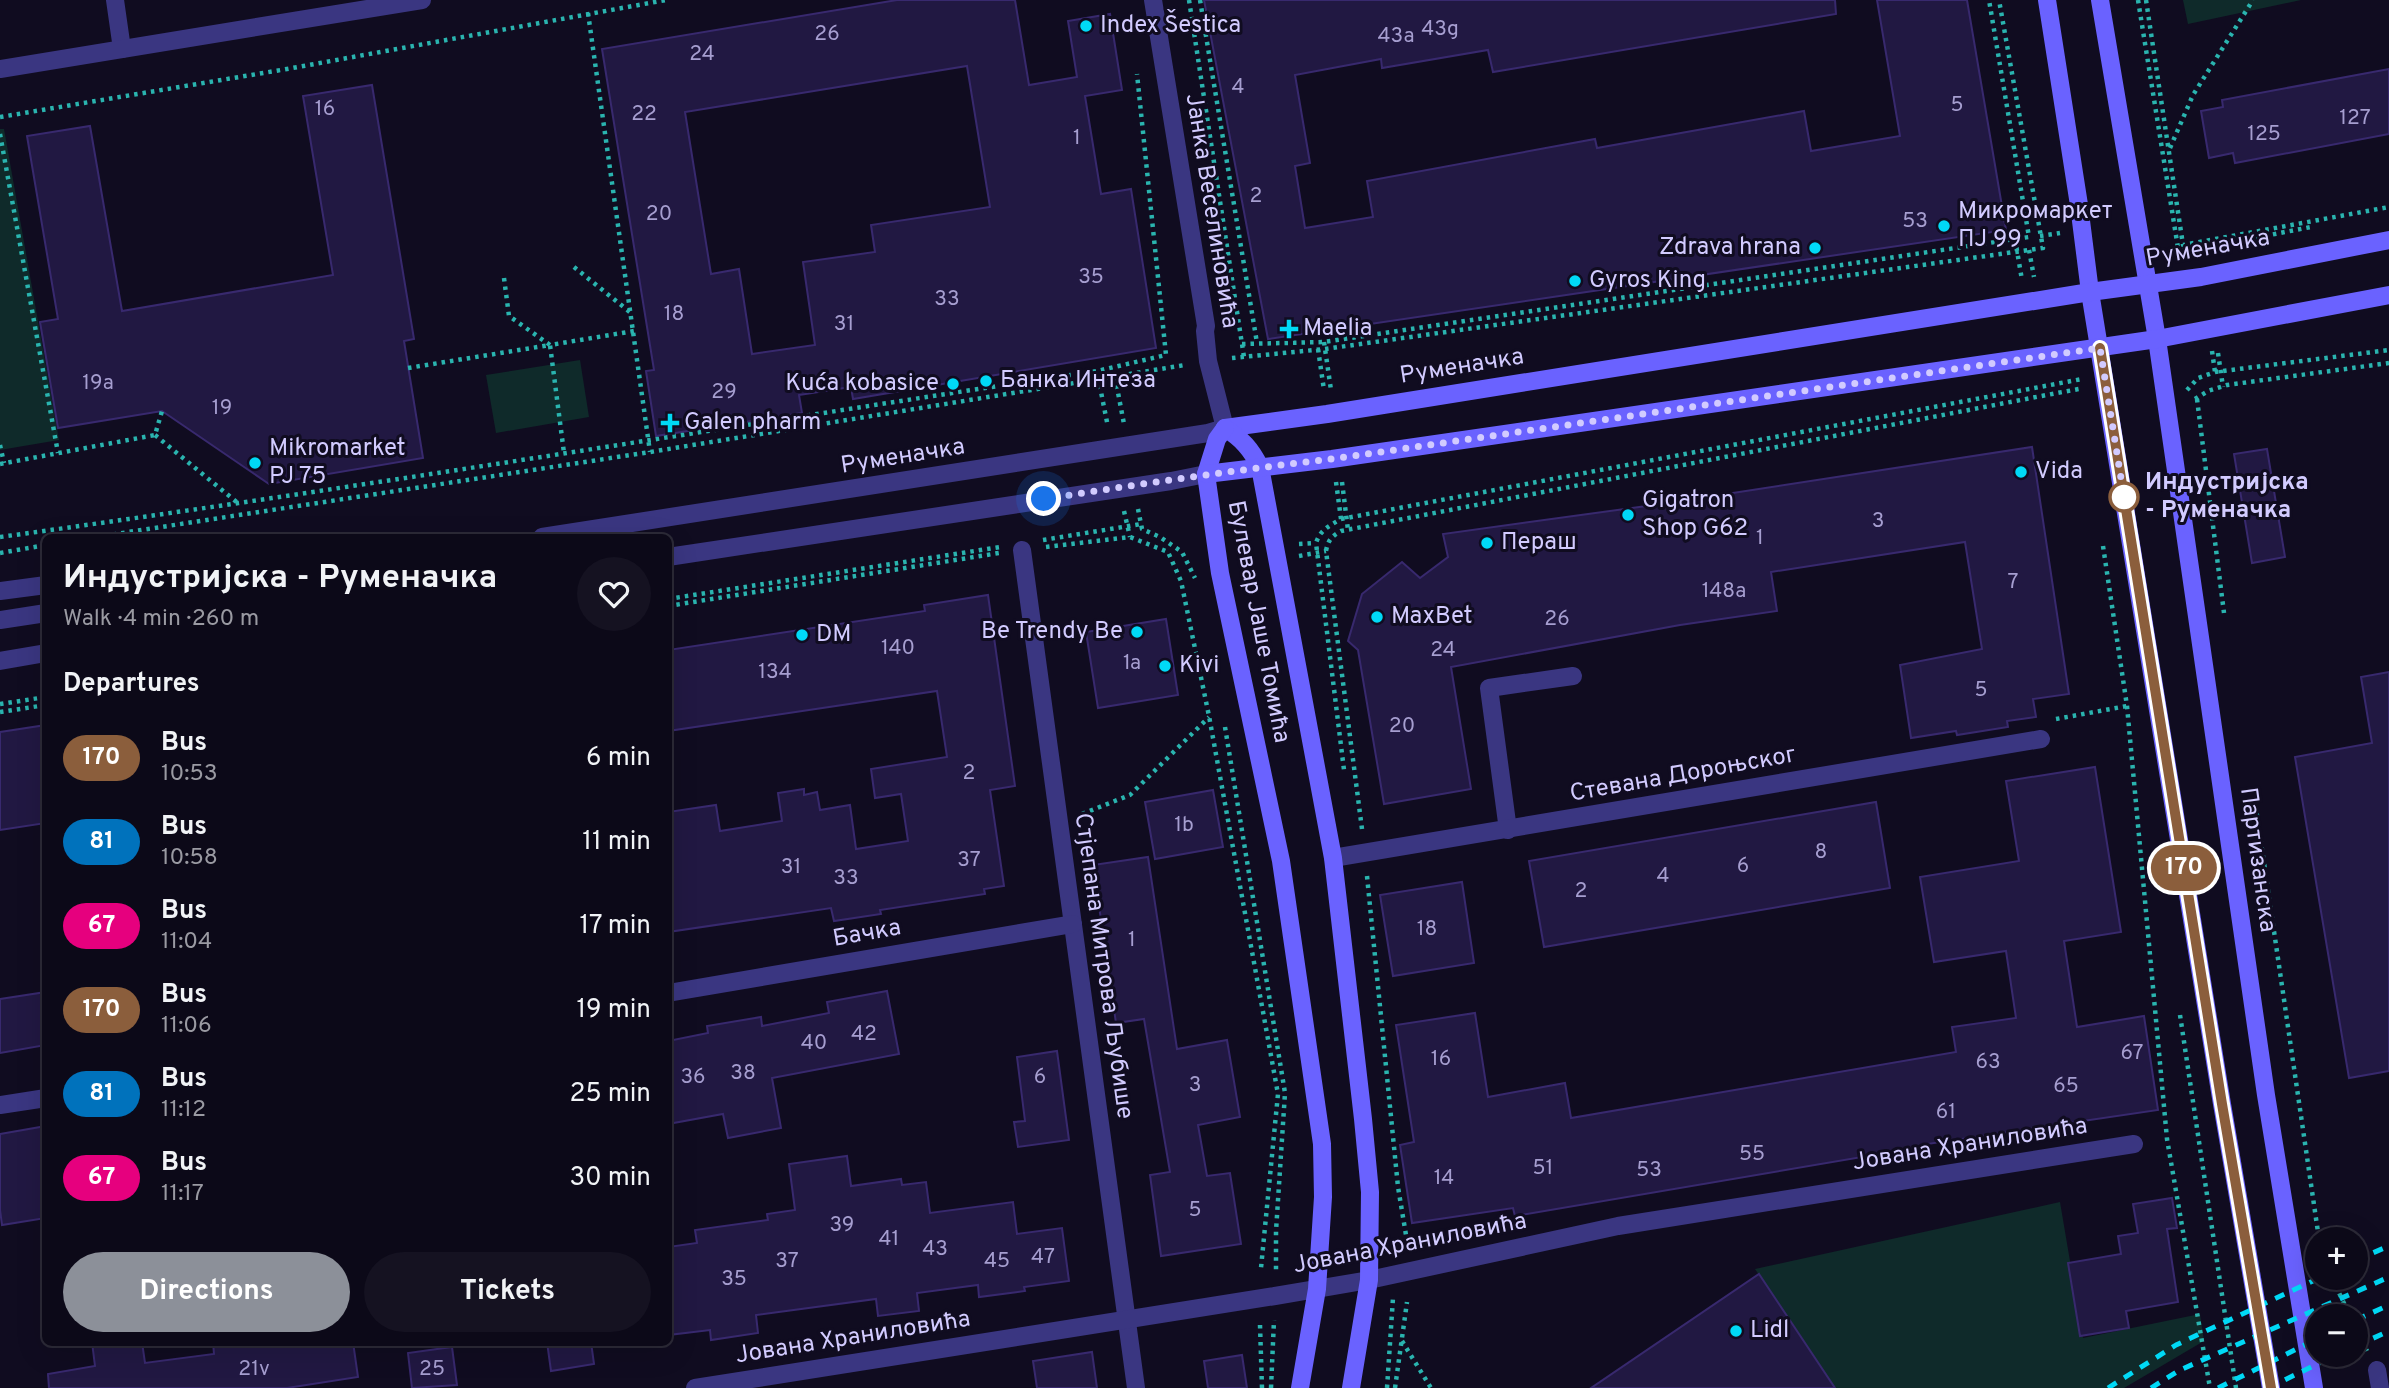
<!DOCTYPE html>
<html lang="en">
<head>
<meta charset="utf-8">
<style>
	:root { --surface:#0c0918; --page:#151221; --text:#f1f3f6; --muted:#9a9aa2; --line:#2c2a37; --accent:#8c9099 }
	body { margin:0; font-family:Overpass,sans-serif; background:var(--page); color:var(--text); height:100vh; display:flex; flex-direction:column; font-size:26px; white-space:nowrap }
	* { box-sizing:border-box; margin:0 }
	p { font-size:23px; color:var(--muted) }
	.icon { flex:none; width:38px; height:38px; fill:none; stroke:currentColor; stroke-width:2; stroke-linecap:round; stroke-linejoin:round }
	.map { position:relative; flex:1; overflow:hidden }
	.panel { position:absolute; left:42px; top:534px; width:630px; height:812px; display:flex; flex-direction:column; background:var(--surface); border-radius:10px; box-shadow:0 7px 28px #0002,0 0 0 2px var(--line) }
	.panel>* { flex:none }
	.badge { padding:0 14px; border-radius:23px; font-size:24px; line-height:46px }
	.fabs { position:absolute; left:2305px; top:1227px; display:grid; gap:14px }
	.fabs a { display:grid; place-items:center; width:63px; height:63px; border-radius:50%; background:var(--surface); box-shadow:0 7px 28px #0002,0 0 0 2px var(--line); font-size:35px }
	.you { position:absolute; width:35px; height:35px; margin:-18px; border:5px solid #fff; border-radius:50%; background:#1a73e8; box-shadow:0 0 0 10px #1a73e833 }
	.map>.badge { position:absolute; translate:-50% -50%; box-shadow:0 0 0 4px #fff }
	h2 { padding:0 21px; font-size:26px; line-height:63px }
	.round { display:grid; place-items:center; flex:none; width:74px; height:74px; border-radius:37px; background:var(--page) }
	.headline { display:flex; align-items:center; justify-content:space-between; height:119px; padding:0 21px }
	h1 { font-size:33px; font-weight:700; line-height:52px }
	.button { display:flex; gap:14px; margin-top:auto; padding:14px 21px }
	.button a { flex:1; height:80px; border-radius:42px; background:var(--accent); color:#fff; font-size:28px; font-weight:700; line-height:80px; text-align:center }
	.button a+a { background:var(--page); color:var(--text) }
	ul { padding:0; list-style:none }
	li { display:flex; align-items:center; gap:21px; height:84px; padding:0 21px }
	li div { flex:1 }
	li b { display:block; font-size:26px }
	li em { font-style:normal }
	li .badge { min-width:77px; font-weight:700; text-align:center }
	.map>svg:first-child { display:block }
</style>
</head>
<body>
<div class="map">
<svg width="2389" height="1388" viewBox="0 0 2389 1388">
	<rect width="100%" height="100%" fill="#100c20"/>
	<g fill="#0f2a2a">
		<path d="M2183,0h118l-113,24z"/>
		<path d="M0,129h4l55,311 -59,10z"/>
		<path d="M580,360l9,57 -93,16 -10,-58z"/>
		<path d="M2060,1202l23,136 117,-24 4,27 -80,47h-289l-80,-119z"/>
	</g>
	<g fill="#211842" stroke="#38296e" stroke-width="2" fill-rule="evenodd">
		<path d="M897,0h118l14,85 48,-8 -9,-56 42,-7 12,76 -37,6 16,98 30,-5 25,159 -303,51 -2,-12 -52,8 3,18 -146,23 -10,-65 8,-1 -52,-321zM967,66l23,141 -119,18 4,27 -72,10 12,83 -63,9 -13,-85 -28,5 -26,-162z"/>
		<path d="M1204,0h631l1,14 -343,58 -5,-22 -106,18 -1,-9 -86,16 15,88 -15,3 10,62 68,-11 -6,-36 228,-42 2,9 207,-37 7,40 89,-15 -23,-136h90l39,230 -738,109z"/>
		<path d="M2389,69v65l-154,29 -2,-10 -24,5 -8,-47 22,-4 -1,-7z"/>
		<path d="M372,85l42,254 -10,2 19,117 -154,26 -107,-73 -104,17 -18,-106 18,-3 -31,-183 63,-10 32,185 211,-36 -30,-179z"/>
		<path d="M2032,447l37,247 -36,5 3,18 -29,4 1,6 -51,8 -1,-4 -45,7 -11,-73 82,-16 -17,-107 -194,30 6,39 -97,14 -229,42 20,122 -87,15 -26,-154 -10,-9 14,-47 40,-32 18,16 28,-21 -5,-23 218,-30z"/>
		<path d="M2267,449l18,108 -33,6 -18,-109z"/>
		<path d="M988,595l27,191 -25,4 14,96 -20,3 1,5 -105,16 1,4 -47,7 -3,-13 -163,24v-55h5l-5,-34v-31l48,-7 4,26 62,-10 -4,-28 26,-4v6l13,-3 3,18 30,-5 6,44 52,-8 -7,-47 -26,4 -4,-29 76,-12 -10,-66 -269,40v-81l257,-39 -1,-6z"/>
		<path d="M1166,619l12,76 -80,13 -12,-76z"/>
		<path d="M2389,672v399l-40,7 -54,-321 77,-14 -11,-66z"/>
		<path d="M46,725v98l-46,7v-98z"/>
		<path d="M2095,767l26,165 -57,9 13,86 67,-11 14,94 -231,34v2l-412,70 -2,-8 -101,15 -12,-78 14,-3 -18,-117 79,-12 13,84 77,-14 6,35 385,-66 -4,-25 64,-9 -10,-67 -72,11 -14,-85 99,-16 -13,-80z"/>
		<path d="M1213,790l10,57 -68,12 -10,-57z"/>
		<path d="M1876,802l14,86 -346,59 -15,-86z"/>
		<path d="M1148,857l29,192 50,-9 13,77 -42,8 9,51 23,-3 11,71 -80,12 -11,-81 20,-3 -26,-153 -28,4 -23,-158z"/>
		<path d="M1462,882l12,81 -81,13 -13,-81z"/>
		<path d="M887,991l12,63 -127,24 9,50 -53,10 -5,-24 -55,10v-83l40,-8 -1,-7 54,-9 1,9 67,-13 -2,-11z"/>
		<path d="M46,992v53l-46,8v-54z"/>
		<path d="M1057,1051l12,89 -51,7 -4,-25 11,-1 -8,-64z"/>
		<path d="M46,1126v92l-44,7 -2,-15v-76z"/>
		<path d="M847,1156l4,30 50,-7 1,6 24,-3 4,31 83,-11 4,32 45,-6 7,53 -45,6 1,4 -46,6 -1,-12 -61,8 2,18 -41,5 -2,-17 -120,16 2,18 -47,7 -1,-10 -42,5v-88l29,-4 -2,-13 73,-10 -1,-6 28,-4 -6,-46z"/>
		<path d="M2172,1198l5,30 -10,1 11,73 -52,9 3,17 -49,8 -12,-73 53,-9 -3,-18 20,-3 -5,-29z"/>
		<path d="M1759,1274l76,114h-244z"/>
		<path d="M92,1342h50l3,21 69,-9 -1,-12h140l5,35 -71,11h-238l-1,-14 47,-8z"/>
		<path d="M547,1342h44l3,22 -43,7z"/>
		<path d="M452,1347l5,38 -45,3 -4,-35z"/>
		<path d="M1092,1352l5,36h-60l-4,-27z"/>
		<path d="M1242,1355l5,33h-39l-4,-27z"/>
	</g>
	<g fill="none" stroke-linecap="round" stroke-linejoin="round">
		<g stroke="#2ab4af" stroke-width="4.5" stroke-dasharray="3.5 5" stroke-linecap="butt">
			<path d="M1189,0l55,357"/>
			<path d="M1200,0l57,343"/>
			<path d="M2138,0l40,248 5,3 14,-2 114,-22"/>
			<path d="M2146,0l37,245 206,-38"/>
			<path d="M588,13l62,439"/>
			<path d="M0,117l287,-48 379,-69"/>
			<path d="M0,134l58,319"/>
			<path d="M2170,148l23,-53 60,-95"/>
			<path d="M2040,236l20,-3"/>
			<path d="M2015,239l7,41"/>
			<path d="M2029,250l5,27"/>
			<path d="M574,267l57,46"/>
			<path d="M504,278l5,38 41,29 84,-14"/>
			<path d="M1324,342l7,48"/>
			<path d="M1242,344l82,-2 705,-105 -40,-237"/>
			<path d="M1318,349l6,41"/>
			<path d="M2212,351l3,21"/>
			<path d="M2218,353l5,34"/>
			<path d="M1232,358l93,-9 718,-101 -44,-248"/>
			<path d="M408,368l142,-23 14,108"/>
			<path d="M1098,377l10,50"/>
			<path d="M1115,377l9,47"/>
			<path d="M2187,390l11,-12 17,-6 174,-22"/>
			<path d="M2195,399l13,-8 19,-6 162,-22"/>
			<path d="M2197,399l27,214"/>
			<path d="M155,435l84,69"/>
			<path d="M0,445l4,18"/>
			<path d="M0,464l155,-29 7,-24"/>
			<path d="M1336,482l5,37c-12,7 -21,11 -25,24l28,227"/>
			<path d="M1342,482l6,48"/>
			<path d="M1138,509l4,20 18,8 22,15 13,26"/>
			<path d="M1124,511l6,26"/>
			<path d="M1341,519l741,-140"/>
			<path d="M0,537c366,-50 731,-111 1097,-166l69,-16 -29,-281"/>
			<path d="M96,537l554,-85 535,-87"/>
			<path d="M1043,540l98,-16"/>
			<path d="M1299,544l17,-1"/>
			<path d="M2103,546l24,160 40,433 43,249"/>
			<path d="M1046,547l84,-10 38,15 13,29 28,135 69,378 -17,174"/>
			<path d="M0,553l46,-8"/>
			<path d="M1299,556l27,-5"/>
			<path d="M668,599l332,-52"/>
			<path d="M668,606l331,-53"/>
			<path d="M0,704l46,-7"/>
			<path d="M0,712l46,-7"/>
			<path d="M2056,719l71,-13"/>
			<path d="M1225,727l60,366 -9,138v42"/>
			<path d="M2250,798l7,17 62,424"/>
			<path d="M1082,814l48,-19 79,-78"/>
			<path d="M1362,829l-36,-278c2,-11 6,-15 15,-20l716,-138 22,-4 2,3"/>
			<path d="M1367,876l31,311 8,48"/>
			<path d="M2180,1015l56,373"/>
			<path d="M2332,1278l18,38"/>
			<path d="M1260,1325l2,63"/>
			<path d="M2356,1326l11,25"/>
			<path d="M1402,1341l29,47"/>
			<path d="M1271,1388l3,-68"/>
			<path d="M1387,1388l6,-90"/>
			<path d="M1395,1388l12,-86"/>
		</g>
		<g stroke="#3a3681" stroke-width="18">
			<path d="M115,0l7,49"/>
			<path d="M0,591l46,-6"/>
			<path d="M1508,830l-19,-142 84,-12"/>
			<path d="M2377,1370l3,18"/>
		</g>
		<g stroke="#3a3681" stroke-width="18">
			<path d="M1153,0l53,326 -1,5 3,30 17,67"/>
			<path d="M0,69l422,-69"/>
			<path d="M1022,550l114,838"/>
			<path d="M1333,858l708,-119"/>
			<path d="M668,993l405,-69"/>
			<path d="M0,1105l46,-7"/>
			<path d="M695,1388l580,-92 94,-16 249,-54 516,-82"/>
		</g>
		<g stroke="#3a3681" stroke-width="18">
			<path d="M542,537l666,-104 17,-5"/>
			<path d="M668,557l503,-76 35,-7"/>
			<path d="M0,620l46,-7"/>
			<path d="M0,661l46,-8"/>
		</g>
		<g stroke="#6a62ff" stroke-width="18">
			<path d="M2047,0l32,205 11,87 132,812 49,284"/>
			<path d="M2100,0l57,339 109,756 48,293"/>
			<path d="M1225,428l102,-14 763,-122 111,-15 188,-37"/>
			<path d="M1225,428c17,11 26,21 35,39l73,391 30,261 7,73 -1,88 -18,108"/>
			<path d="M1225,428l-8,11 -11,35 14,99 61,288 41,283 1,53 -6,92 -17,99"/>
			<path d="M1206,474l126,-15 825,-120 232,-44"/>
		</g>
		<g stroke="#00d9f6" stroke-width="5" stroke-dasharray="10 9" stroke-linecap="butt">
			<path d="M2356,1260l33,-14"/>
			<path d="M2356,1320l33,-15"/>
			<path d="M2356,1346l33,-15"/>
			<path d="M2108,1388l68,-43 143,-67"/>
			<path d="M2151,1388l29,-18 209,-93"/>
			<path d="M2218,1388l99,-49"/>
			<path d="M2268,1388l70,-34"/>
		</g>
	</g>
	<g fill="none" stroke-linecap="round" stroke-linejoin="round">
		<defs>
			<path id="line" d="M2100,348l122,756 49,284"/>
		</defs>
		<use href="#line" stroke="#fff" stroke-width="16"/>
		<use href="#line" stroke="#8b5e3c" stroke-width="10"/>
		<path stroke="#d2cbff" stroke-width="7" stroke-dasharray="0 12.6" d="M1044,499c96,-15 192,-29 288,-40l768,-111 24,149"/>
	</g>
	<g fill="#00d9f6" stroke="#100c20" stroke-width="2.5">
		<circle cx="1086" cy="26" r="7"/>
		<circle cx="1944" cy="226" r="7"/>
		<circle cx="1815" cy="248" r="7"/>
		<circle cx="1575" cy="281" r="7"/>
		<path d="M1285.5 318.5h7v7h7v7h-7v7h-7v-7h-7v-7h7z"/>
		<circle cx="986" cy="381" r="7"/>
		<circle cx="953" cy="384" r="7"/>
		<path d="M666.5 412.5h7v7h7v7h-7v7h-7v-7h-7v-7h7z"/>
		<circle cx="255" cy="463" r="7"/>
		<circle cx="2021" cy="472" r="7"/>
		<circle cx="1628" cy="515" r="7"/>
		<circle cx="1487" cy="543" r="7"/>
		<circle cx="1377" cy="617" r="7"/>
		<circle cx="1137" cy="632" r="7"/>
		<circle cx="802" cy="635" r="7"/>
		<circle cx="1165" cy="666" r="7"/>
		<circle cx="1736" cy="1331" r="7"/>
	</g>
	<circle fill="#fff" stroke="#8b5e3c" stroke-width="3.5" cx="2124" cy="497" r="14"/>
	<g text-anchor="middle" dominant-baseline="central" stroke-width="6" stroke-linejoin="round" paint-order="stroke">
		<g font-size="21" fill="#a69ed0">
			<text x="1440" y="29">43g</text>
			<text x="827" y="34">26</text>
			<text x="1396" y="36">43a</text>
			<text x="702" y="54">24</text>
			<text x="1238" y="87">4</text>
			<text x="1957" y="105">5</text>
			<text x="325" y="109">16</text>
			<text x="644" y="114">22</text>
			<text x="2355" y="118">127</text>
			<text x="2264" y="134">125</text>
			<text x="1077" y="138">1</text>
			<text x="1256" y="196">2</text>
			<text x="659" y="214">20</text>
			<text x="1915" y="221">53</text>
			<text x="1091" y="277">35</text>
			<text x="947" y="299">33</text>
			<text x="674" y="314">18</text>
			<text x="844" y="324">31</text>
			<text x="98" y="383">19a</text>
			<text x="724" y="392">29</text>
			<text x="222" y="408">19</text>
			<text x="1878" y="521">3</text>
			<text x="1760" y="538">1</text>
			<text x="2013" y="582">7</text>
			<text x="1724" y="591">148a</text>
			<text x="1557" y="619">26</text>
			<text x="898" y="648">140</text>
			<text x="1443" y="650">24</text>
			<text x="1132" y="663">1a</text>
			<text x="775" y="672">134</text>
			<text x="1981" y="690">5</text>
			<text x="1402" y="726">20</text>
			<text x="969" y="773">2</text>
			<text x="1184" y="825">1b</text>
			<text x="1821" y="852">8</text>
			<text x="969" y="860">37</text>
			<text x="1743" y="866">6</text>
			<text x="791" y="867">31</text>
			<text x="1663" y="876">4</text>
			<text x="846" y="878">33</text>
			<text x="1581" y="891">2</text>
			<text x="1427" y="929">18</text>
			<text x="1132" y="940">1</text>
			<text x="864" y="1034">42</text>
			<text x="814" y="1043">40</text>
			<text x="2132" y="1053">67</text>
			<text x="1441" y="1059">16</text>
			<text x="1988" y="1062">63</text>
			<text x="743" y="1073">38</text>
			<text x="693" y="1077">36</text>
			<text x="1040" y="1077">6</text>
			<text x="1195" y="1085">3</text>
			<text x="2066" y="1086">65</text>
			<text x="1946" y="1112">61</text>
			<text x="1752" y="1154">55</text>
			<text x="1543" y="1168">51</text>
			<text x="1649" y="1170">53</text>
			<text x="1444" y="1178">14</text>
			<text x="1195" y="1210">5</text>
			<text x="842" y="1225">39</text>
			<text x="889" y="1239">41</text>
			<text x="935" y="1249">43</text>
			<text x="1043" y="1257">47</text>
			<text x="787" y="1261">37</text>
			<text x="997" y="1261">45</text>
			<text x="734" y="1279">35</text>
			<text x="254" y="1369">21v</text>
			<text x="432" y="1369">25</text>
		</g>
		<g font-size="24" fill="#d2cbff" stroke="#100c20" text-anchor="start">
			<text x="1100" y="26">Index Šestica</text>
			<text x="1958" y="212">Микромаркет<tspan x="1958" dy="28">ПЈ 99</tspan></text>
			<text x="1801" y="248" text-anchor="end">Zdrava hrana</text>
			<text x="1589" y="281">Gyros King</text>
			<text x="1303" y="329">Maelia</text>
			<text x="1000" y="381">Банка Интеза</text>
			<text x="939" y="384" text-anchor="end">Kuća kobasice</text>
			<text x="684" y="423">Galen pharm</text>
			<text x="269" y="449">Mikromarket<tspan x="269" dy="28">PJ 75</tspan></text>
			<text x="2035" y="472">Vida</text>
			<text x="1642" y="501">Gigatron<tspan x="1642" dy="28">Shop G62</tspan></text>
			<text x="1501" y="543">Пераш</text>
			<text x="1391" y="617">MaxBet</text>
			<text x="1123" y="632" text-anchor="end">Be Trendy Be</text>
			<text x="816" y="635">DM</text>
			<text x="1179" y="666">Kivi</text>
			<text x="1750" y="1331">Lidl</text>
		</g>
		<g font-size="24" fill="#d2cbff" stroke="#100c20">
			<text transform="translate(1211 211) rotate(81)">Јанка Веселиновића</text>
			<text transform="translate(2208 249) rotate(-10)">Руменачка</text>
			<text transform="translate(1462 367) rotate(-9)">Руменачка</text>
			<text transform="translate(903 457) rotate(-9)">Руменачка</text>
			<text transform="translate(1258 622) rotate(79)">Булевар Јаше Томића</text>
			<text transform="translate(1683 775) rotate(-10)">Стевана Дороњског</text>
			<text transform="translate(2257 860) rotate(82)">Партизанска</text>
			<text transform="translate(867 934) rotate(-10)">Бачка</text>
			<text transform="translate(1103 966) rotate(82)">Стјепана Митрова Љубише</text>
			<text transform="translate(1970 1145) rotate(-9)">Јована Храниловића</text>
			<text transform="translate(1410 1244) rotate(-11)">Јована Храниловића</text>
			<text transform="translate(853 1338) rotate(-9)">Јована Храниловића</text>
		</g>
		<g font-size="24" font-weight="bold" fill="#d2cbff" stroke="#100c20" text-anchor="start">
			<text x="2145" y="483">Индустријска<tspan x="2145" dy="28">- Руменачка</tspan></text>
		</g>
	</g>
</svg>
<div class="fabs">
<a>+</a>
<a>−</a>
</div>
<div class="you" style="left:1044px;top:499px"></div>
<b class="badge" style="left:2184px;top:868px;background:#8b5e3c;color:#fff">170</b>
<section class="panel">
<div class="headline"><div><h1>Индустријска - Руменачка</h1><p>Walk · 4 min · 260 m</p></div><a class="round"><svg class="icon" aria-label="heart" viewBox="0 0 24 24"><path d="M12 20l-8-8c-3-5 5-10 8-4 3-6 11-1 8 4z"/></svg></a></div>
<h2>Departures</h2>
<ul>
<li><span class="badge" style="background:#8b5e3c;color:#fff">170</span><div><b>Bus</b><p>10:53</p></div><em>6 min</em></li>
<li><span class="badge" style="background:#0072bc;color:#fff">81</span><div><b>Bus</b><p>10:58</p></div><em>11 min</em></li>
<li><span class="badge" style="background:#e6007e;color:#fff">67</span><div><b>Bus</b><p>11:04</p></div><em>17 min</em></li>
<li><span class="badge" style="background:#8b5e3c;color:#fff">170</span><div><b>Bus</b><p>11:06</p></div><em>19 min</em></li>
<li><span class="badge" style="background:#0072bc;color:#fff">81</span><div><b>Bus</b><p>11:12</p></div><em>25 min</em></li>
<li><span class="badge" style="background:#e6007e;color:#fff">67</span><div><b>Bus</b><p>11:17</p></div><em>30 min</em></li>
</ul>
<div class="button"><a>Directions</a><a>Tickets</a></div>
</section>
</div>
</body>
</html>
